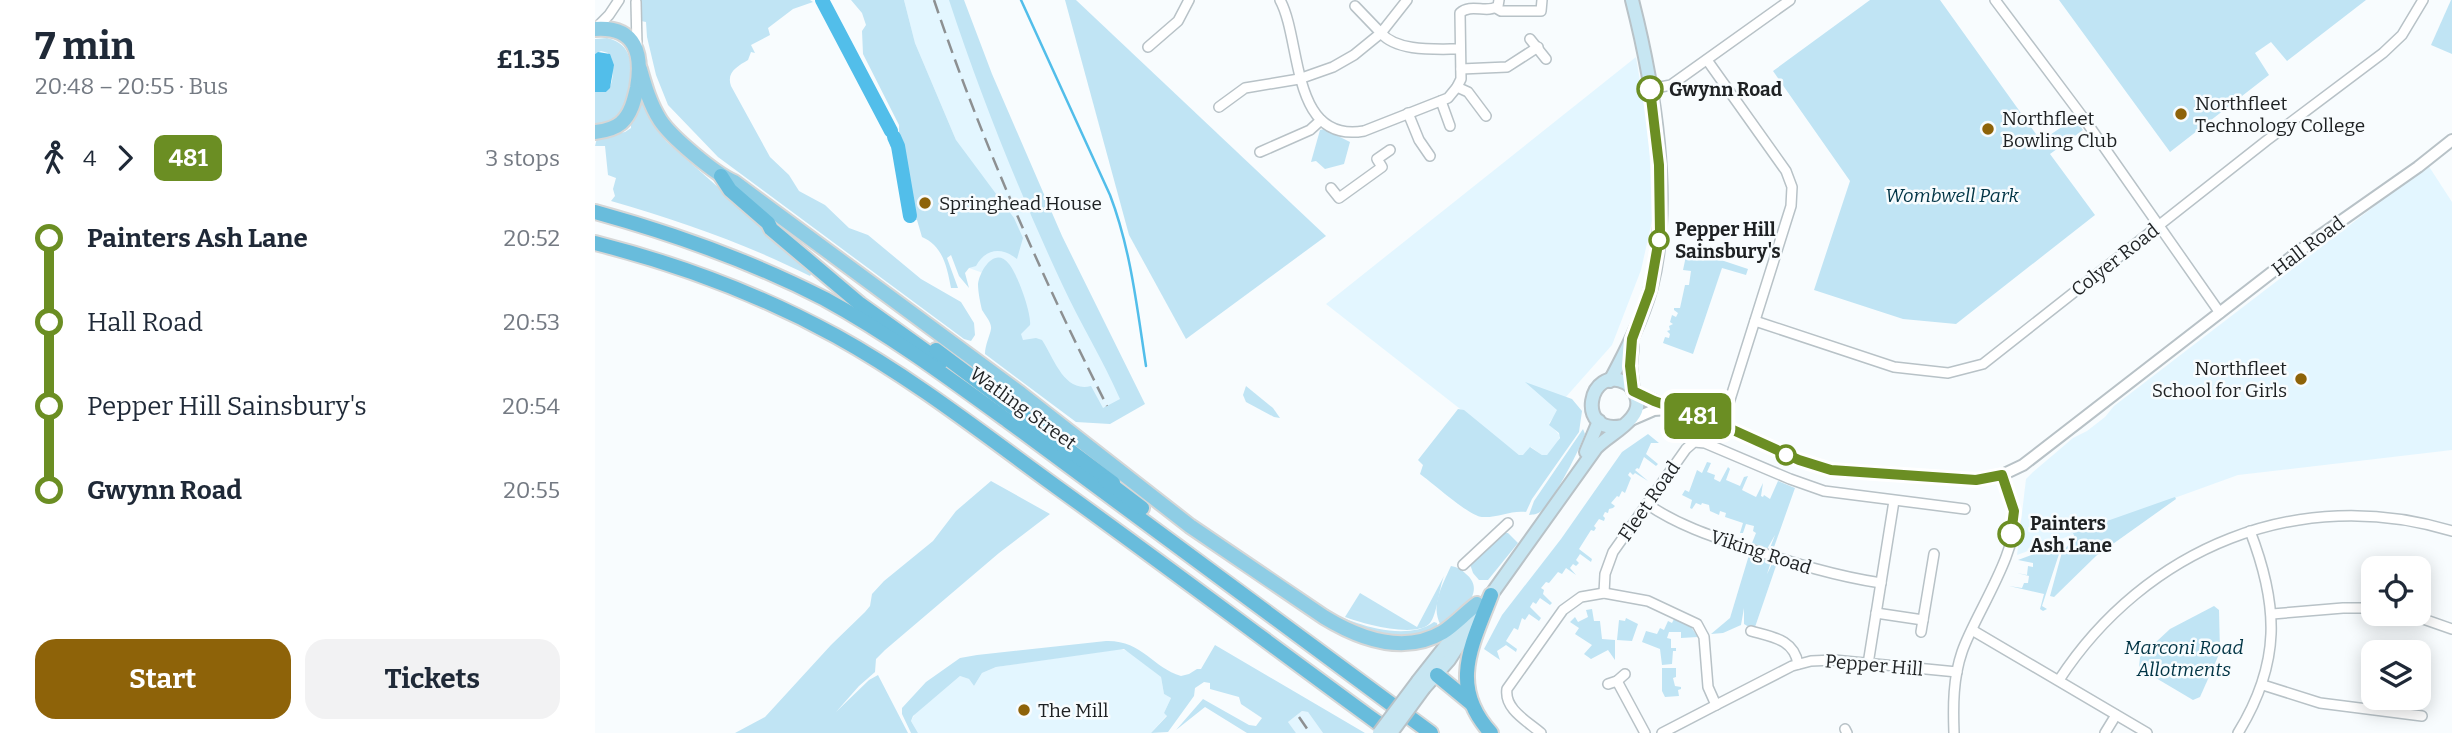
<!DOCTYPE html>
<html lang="en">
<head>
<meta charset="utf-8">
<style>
	:root { --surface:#fff; --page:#f2f2f3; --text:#1f2937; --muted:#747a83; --accent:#8e6309 }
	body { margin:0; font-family:Bitter,serif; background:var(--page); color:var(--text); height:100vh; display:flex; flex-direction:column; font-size:26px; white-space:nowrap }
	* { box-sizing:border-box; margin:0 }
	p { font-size:23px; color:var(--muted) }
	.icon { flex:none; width:38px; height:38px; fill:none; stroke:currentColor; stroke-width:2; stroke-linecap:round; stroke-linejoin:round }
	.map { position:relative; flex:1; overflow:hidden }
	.sheet { display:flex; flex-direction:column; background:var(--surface); width:595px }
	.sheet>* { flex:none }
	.badge { padding:0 14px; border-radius:10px; font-size:24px; line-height:46px }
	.controls { position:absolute; left:1766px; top:556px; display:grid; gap:14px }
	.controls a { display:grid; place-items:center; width:70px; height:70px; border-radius:14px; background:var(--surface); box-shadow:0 4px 18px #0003; font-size:35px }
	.map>.badge { position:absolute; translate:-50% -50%; box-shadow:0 0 0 4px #fff }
	.legs { display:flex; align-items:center; gap:10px; height:77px; padding:0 35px; font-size:23px }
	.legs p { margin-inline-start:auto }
	.summary { display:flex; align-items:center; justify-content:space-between; height:119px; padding:0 35px }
	h1 { font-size:38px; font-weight:700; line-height:52px }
	.primary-button { display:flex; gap:14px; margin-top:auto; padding:14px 35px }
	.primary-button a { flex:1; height:80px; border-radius:21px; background:var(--accent); color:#fff; font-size:28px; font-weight:700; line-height:80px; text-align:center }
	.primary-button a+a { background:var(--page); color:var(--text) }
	ul { padding:0 35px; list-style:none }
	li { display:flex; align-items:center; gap:24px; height:84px; font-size:26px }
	li i { display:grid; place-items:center; width:10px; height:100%; margin:0 9px; background:currentColor }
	li i::after { content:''; width:18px; height:18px; margin:-9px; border:5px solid; border-radius:50%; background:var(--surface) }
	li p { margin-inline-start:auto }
	li:first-child i { background:linear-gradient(#0000 50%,currentColor 0) }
	li:last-child i { background:linear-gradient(currentColor 50%,#0000 0) }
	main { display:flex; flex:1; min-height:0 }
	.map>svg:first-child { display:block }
</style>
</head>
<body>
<main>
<section class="sheet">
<div class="summary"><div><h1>7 min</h1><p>20:48 – 20:55 · Bus</p></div><b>£1.35</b></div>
<div class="legs"><svg class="icon" aria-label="walk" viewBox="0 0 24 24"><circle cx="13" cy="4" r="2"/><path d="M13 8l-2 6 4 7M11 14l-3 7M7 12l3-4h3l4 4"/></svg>4<svg class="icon" aria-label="forward" viewBox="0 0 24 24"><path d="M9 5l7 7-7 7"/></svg><b class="badge" style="background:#6b8e23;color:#fff">481</b><p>3 stops</p></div>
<ul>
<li><i style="color:#6b8e23"></i><b>Painters Ash Lane</b><p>20:52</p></li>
<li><i style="color:#6b8e23"></i><span>Hall Road</span><p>20:53</p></li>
<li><i style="color:#6b8e23"></i><span>Pepper Hill Sainsbury's</span><p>20:54</p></li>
<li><i style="color:#6b8e23"></i><b>Gwynn Road</b><p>20:55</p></li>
</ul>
<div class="primary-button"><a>Start</a><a>Tickets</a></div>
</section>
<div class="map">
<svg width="1857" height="733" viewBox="0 0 1857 733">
	<rect width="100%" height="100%" fill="#f8fcfe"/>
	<g fill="#e3f6ff">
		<path d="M309,0h58l40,108 130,278 -29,35 -75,-41 -45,-107 -14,-5 -13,-128 -41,-97z"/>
		<path d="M1041,57l13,78 3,86 -11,49 -29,75 -55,62v6l-8,10 11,13 -3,8 -10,11h-5l-11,-8 -7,8h-5l-193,-151z"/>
		<path d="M1833,165l24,37v248l-214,25 -221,80 9,-76 7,-7 40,-34 14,-7 18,-14 9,-11z"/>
		<path d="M525,649l8,2 33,26 3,17 7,4 -7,15 3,2 -16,18h-233l-7,-12 4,-7 45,-38 9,3 5,7 8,-13 14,-6z"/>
		<path d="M707,711l6,1 15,21h-27l-8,-11z"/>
	</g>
	<g fill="#c0e4f4">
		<path d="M45,0h170l3,2 -20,7 -25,19 2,7 -19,10 4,8 -4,-1 -3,8c-10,6 -22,12 -17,26l39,71 19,18 10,16 26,14 24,23 19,7 53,44 40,23 13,21 1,12 -4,6 -7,-2 -246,-182 -50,-52 -12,-30 -9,-38 -1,-15 -5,-1z"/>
		<path d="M256,0h53l11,43 41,97 58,78 9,20 -6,21c-15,-12 -31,-11 -41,7l-7,2 -4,5 4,15 -10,-12 -8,-21 -4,3 11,30h-7c-4,-21 -8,-42 -29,-51l-5,-17 -12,-2 -2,-5v-17l9,-1 -10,-1 -8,-39 -6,-16 11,-6v-8l-36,-71 -1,-23 4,-6 -4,-12z"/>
		<path d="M354,0h15l28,74 70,162 83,168 -35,20 -34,-2 -91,-68c0,-9 5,-19 6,-25 1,-6 -6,-14 -9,-19 -2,-8 -4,-19 -4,-26 2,-14 17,-38 31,-20 8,9 23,50 21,61l-9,9 2,6 13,-2 6,2c12,18 22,53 49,46l12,22 17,-9c-17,-39 -40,-76 -58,-115 -43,-92 -81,-187 -113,-284z"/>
		<path d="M470,0h11l250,236 -140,103 -57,-104z"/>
		<path d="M1275,0h70l101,141 34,-23 8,12 -33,24 45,61 -139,109 -53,-5 -89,-29 36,-109 -77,-110z"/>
		<path d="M1464,0h307l-79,61 -16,-19 -16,11 14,22 -99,77z"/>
		<path d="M1856,0h1v54l-21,-9z"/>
		<path d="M12,38c26,6 26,28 22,50 -2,11 -3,22 -13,30 -6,5 -13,6 -21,7v-33h11c10,-10 7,-27 2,-39l-7,-2 -6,3v-15z"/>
		<path d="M46,101l15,28 11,13 146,129 -3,5c-64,-32 -130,-55 -199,-75l4,-5 -2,-7 3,-11 -8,-3 -3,-29h-10l2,-8 28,-6 6,-4v-6z"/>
		<path d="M729,129l26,13 -6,22 -19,5 -9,-8 -5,1 9,-32z"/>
		<path d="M1091,256l38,5 24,8 -2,6 -24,-7 -29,86 -30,-11 2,-6 4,1 1,-4 -3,-3 3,-1 -1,-4 4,-2 -3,-2 2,-7 4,2 2,-4 -4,-3v-2h6l5,-23h4l2,-14 -8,-1z"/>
		<path d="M930,382l47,17 10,12 -3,21 -47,67 -6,13c-15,-2 -28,6 -44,5 -13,-1 -48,-33 -62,-43l3,-9 -5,-5 40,-51 6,1 55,45h4l7,-8 12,8h5l13,-17 -1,-5 -10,-8 8,-15z"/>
		<path d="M651,386l27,22 7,10 -6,-1 -28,-15 -3,-7z"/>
		<path d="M988,429l2,5c-6,17 -31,66 -45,78 -5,3 -5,2 -11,3l5,-14z"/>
		<path d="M1053,434l11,9h-8l-5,11 12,10 -2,2 -12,-9 -5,12 -2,-1 -2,2 13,11 -13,-8 -2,2 -3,-3 -2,3 3,3 -6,15 -3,-2 -3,6 -2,-1 -6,7 4,3 -2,2 -4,1 -1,4 -3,-1 -2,4 2,2 -1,3 -5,-2 -5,7 2,2 -2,3 -3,-1 -12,19 13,10 -1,3 -11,-8 -4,6 3,3 -3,3 -3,-2 -3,4 6,7 -10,-7 -4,6 -4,-2 -9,11 -3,-1 -5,6 3,2 -1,4 9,9 -2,2 -10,-7 -4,6 -3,-2 -3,5 11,11 -2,3 -10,-7 -4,6 -3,-2 -4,12 -4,-2 -8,13 11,8 -1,3 -10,-7 -9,6 3,9 -16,-11 18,-34 59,-76 61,-87z"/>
		<path d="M1112,462l4,1 -4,9 8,3 -1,4 6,3 8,-15 2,2 -4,11 14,6 4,-9 4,-1 -6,14 14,7 7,-14 -2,13 2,1 1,-2 6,4 8,-18 17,7 -22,62 -3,-2 5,-13 -8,14 -15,-6 4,-10 -3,-2 1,-5 -8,-2 -3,9h-3l3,-10 -18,-6 1,-4 -6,-2 -1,4 -9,-4 -1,-6 -7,-2 -1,2 -5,-2 -4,6 -2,-1 2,-8 -10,-5 3,-5 4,2 8,-22 5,3z"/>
		<path d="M396,481l59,33 -51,39 -114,97 -9,9 -1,13 -16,14 -23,26 33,-32 9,-5 30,58h-173l30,-16 66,-72 34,-33 5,-6 2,-12 12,-13 49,-40 23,-30z"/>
		<path d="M1580,497l1,2 -80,57 -42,41 -4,-1 12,-44 13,-14 -2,-5z"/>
		<path d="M907,533h6l10,10 -30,37h-9l-6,-7 -3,-9z"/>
		<path d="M1465,544v7l-18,55 5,3 -4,2 -3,-2 4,-15 -35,-8 13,2 2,-5h4l1,-7 -12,-3 10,2 1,-9 5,1v-4l-15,-3 21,-8 9,3 10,-3z"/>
		<path d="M1154,555l22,7 -4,12 6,-12 4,1 -23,67 -10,-6v-16l-3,17 -18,8 -12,1 19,-16z"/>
		<path d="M856,566c6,1 10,3 15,8 23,19 -10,42 -23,55 -14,-21 -2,-41 8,-63z"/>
		<path d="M849,576c-5,12 -7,39 -14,47 -14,16 -69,0 -85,-6l15,-24 57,34z"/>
		<path d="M1619,606l5,4 1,42 -20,45 -7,3 -54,-32 1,-11 30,-28z"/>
		<path d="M997,609l2,12h6l2,18 13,1v20l-7,-10 -17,9 -7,-5 8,-9 -17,-11 4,-6 -9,-6 5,-5 3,5 10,-5 -2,-7z"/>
		<path d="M734,614c10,1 18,6 28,9 23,8 57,14 77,-1l3,1 1,8 -54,8z"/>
		<path d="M1031,618l12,6 -6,17 -15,-1 2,-20 6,1z"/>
		<path d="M1079,619l17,8 7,10 -17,1v-6h-12l-2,6 4,1v9h5v3h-3l-1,13 -10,1 -2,-16 -18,-7 4,-11 11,3 3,-6 4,2 4,-9 4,2z"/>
		<path d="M511,641c36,-1 47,27 75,35l8,-2 8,-5h4l14,-24 150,88h-42l-15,-21 -6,-1 -14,11 8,11h-49l-42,-26 -29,23 27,-31 46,26 7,1 6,-8 -21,-14 -2,-7 -29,-8v-6l-6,-1 -9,6 -1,8 -26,36 -17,1 16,-17 -3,-3 7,-15 -7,-4 -3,-17 -37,-28 -128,18 -14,6 -8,13 -5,-7 -9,-3 -47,40 -2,5 7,12h-7l-9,-19v-6l24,-26 34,-24 17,-3z"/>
		<path d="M1067,668h14v9l-3,1 2,8 6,1v2l-3,1 1,6 -14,1 -3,-6z"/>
	</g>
	<path fill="#52beea" d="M3,52l12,2 4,11 -4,23 -4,4h-11v-38z"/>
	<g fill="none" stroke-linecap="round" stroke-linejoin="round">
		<path stroke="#52beea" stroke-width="2.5" d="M426,0l89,195c21,55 27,113 36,171"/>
		<g stroke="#52beea" stroke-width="14">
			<path d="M227,0l69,131"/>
			<path d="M299,137l4,9 12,70"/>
		</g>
		<defs>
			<g id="minor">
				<path d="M685,0c22,40 10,144 84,131l84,-33 9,-11 4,-8 -1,-66c11,-10 27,1 38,-7l1,-6"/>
				<path d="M1400,0l90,120 135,193"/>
				<path d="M41,2l1,44"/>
				<path d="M760,6l26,27 26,-33"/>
				<path d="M901,8l5,3h40l1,-11"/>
				<path d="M0,29l14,-14 10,-15"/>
				<path d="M935,39l16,20"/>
				<path d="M553,47l30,-26 11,-21"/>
				<path d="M1112,60l79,111 6,16 -1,19 -69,219"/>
				<path d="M866,69l46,-2 31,-20"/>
				<path d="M862,87l11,5 18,24"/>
				<path d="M1055,89l21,-4 119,-85"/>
				<path d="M846,101l9,25"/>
				<path d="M624,107l26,-19 54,-9 34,-12 21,-12 27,-22c16,19 55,16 78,16"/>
				<path d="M813,113l11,27 11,16"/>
				<path d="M665,152l50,-22 11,-10"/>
				<path d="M736,188l8,10 43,-31 -5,-8 13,-9"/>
				<path d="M1160,321l139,46 54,6 35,-9 283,-223 117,-88 19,-18 21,-35"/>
				<path d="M1052,504c32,22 67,33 103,45 44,14 85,27 131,34"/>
				<path d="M868,565l45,-42"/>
				<path d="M1009,593l1,-19 8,-22 73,-103 8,-7 11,1 85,36 34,12 141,18"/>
				<path d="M1281,613l47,7"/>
				<path d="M1677,614l71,-6h30"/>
				<path d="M1814,614l43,15"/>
				<path d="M1377,630l175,103"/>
				<path d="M1156,631c21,6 43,8 47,33"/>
				<path d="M1326,632l13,-78"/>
				<path d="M1273,664l26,-163"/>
				<path d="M1464,680c86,-132 240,-196 393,-149"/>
				<path d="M1022,681l28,52"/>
				<path d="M1013,684l9,-3 8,-7"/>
				<path d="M1668,685l57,18 102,13"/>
				<path d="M1121,705l76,-39 19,-5 23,-1 123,12"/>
				<path d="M1250,729l2,4"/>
				<path d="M946,733c-14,-12 -37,-24 -34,-44l56,-79 18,-13 23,-4 44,8 49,23 7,13 4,50 8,18 -54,28"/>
				<path d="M1359,733c-1,-27 -1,-55 8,-81 13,-38 58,-101 52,-141 -2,-12 -8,-25 -12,-36"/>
				<path d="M1510,733l11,-18"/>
				<path d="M1643,733c43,-70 41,-127 12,-202"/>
			</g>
			<g id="tertiary">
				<path d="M1038,391l39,17 50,17 77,35 31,10 146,10 26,-5 21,-10 288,-223 107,-75 34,-27"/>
				<path d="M1036,420l23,-10 15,-1"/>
			</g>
			<g id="secondary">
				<path d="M1037,346l-2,20 3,25"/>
				<path d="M1015,381c16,-30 32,-61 41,-94 22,-86 3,-201 -19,-287"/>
				<path d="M991,452l13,-31"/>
				<path d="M823,681l45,-57"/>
				<path d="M829,688l25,-28 42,-65 105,-147c14,-15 49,-29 40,-52 -2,-6 -5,-10 -10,-13 -38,-20 -51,53 -4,43"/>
			</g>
			<g id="primary">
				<path d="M0,29c41,-3 48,25 42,59 -3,13 -6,26 -16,35 -7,6 -17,8 -26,9"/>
				<path d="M45,69c5,18 10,35 20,51 11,17 55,54 74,62l287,212 169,132 134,91c36,22 80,38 119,15 12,-8 22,-19 34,-28"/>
			</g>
			<g id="trunk">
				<path d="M126,176l9,14 38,33 3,6 89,75 81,58"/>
				<path d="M0,212c80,22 156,49 230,87 64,35 124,79 183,122l383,283"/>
				<path d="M0,243c83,21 166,52 241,93 78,43 150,100 222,152 107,77 213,157 320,235"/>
				<path d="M341,350l177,133"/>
				<path d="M510,480l37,28"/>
				<path d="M896,595c-19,50 -43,91 0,138"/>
				<path d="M842,675l34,28"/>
				<path d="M817,719l19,14"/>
			</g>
		</defs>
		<use href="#minor" stroke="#b8c2c7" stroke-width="12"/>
		<use href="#tertiary" stroke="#b8c2c7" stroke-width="14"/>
		<use href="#secondary" stroke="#b8c2c7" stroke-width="16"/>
		<use href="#primary" stroke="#d6d7d7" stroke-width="18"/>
		<use href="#trunk" stroke="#d6d7d7" stroke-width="18"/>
		<use href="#minor" stroke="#fff" stroke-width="9"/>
		<use href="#tertiary" stroke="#fff" stroke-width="10"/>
		<use href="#secondary" stroke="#c7e6f2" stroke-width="12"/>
		<use href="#primary" stroke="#8ecde5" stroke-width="14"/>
		<use href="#trunk" stroke="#68bcdc" stroke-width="14"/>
		<g stroke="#8d9092" stroke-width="2.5" stroke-dasharray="14 7" stroke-linecap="butt">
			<path d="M339,0c47,140 107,275 173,406"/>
			<path d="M704,717l11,16"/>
		</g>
		<defs>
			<g id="secondary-bridge">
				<path d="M784,733l39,-52"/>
				<path d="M796,733l33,-45"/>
			</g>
		</defs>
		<use href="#secondary-bridge" stroke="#b8c2c7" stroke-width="16" stroke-linecap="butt"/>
		<use href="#secondary-bridge" stroke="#c7e6f2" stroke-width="12"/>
	</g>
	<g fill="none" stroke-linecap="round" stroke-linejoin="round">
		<defs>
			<path id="line-1" d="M1055,89l9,76 1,68 -10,57 -18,49 -2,27 3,25 21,10 68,24 77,35 32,10 145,10 26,-5 12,36 -3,23"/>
		</defs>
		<use href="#line-1" stroke="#fff" stroke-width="16"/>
		<use href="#line-1" stroke="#6b8e23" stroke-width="10"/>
	</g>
	<g fill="#fff" stroke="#6b8e23" stroke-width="3.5">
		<circle cx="1055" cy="89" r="12"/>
		<circle cx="1064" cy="240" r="9"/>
		<circle cx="1191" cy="455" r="9"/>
		<circle cx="1416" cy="534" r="12"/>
	</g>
	<g fill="#8e6309" stroke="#f8fcfe" stroke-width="2.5">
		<circle cx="1586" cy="114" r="7"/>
		<circle cx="1393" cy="129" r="7"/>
		<circle cx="330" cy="203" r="7"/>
		<circle cx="1706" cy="379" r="7"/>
		<circle cx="429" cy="710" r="7"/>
	</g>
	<g text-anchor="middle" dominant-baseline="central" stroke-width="5" stroke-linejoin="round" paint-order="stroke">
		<g font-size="19" font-weight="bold" fill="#1e2123" stroke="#f8fcfe" text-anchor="start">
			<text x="1074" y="89">Gwynn Road</text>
			<text x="1080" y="229">Pepper Hill<tspan x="1080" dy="22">Sainsbury's</tspan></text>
			<text x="1435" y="523">Painters<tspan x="1435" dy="22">Ash Lane</tspan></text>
		</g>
		<g font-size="19" fill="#1e2123" stroke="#f8fcfe" text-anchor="start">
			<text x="1600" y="103">Northfleet<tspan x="1600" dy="22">Technology College</tspan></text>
			<text x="1407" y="118">Northfleet<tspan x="1407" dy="22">Bowling Club</tspan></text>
			<text x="344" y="203">Springhead House</text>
			<text x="1692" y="368" text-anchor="end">Northfleet<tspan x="1692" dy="22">School for Girls</tspan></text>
			<text x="443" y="710">The Mill</text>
		</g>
		<g font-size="19" font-style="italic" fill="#013445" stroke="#f8fcfe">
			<text x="1357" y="195">Wombwell Park</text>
			<text x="1589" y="647">Marconi Road<tspan x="1589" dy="22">Allotments</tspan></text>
		</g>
		<g font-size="19" fill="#1e2123" stroke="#f8fcfe">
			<text transform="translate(1713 246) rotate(-37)">Hall Road</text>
			<text transform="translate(1520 260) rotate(-38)">Colyer Road</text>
			<text transform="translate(428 408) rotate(36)">Watling Street</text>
			<text transform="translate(1054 501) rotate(-55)">Fleet Road</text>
			<text transform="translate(1166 552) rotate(18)">Viking Road</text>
			<text transform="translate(1279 665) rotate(5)">Pepper Hill</text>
		</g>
	</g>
</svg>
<div class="controls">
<a><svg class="icon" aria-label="locate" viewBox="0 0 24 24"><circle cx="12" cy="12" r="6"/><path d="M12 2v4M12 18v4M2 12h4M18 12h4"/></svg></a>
<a><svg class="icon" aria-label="layers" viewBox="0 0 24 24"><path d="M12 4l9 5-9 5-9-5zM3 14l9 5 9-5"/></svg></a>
</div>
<b class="badge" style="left:1103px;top:416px;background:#6b8e23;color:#fff">481</b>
</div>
</main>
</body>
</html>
